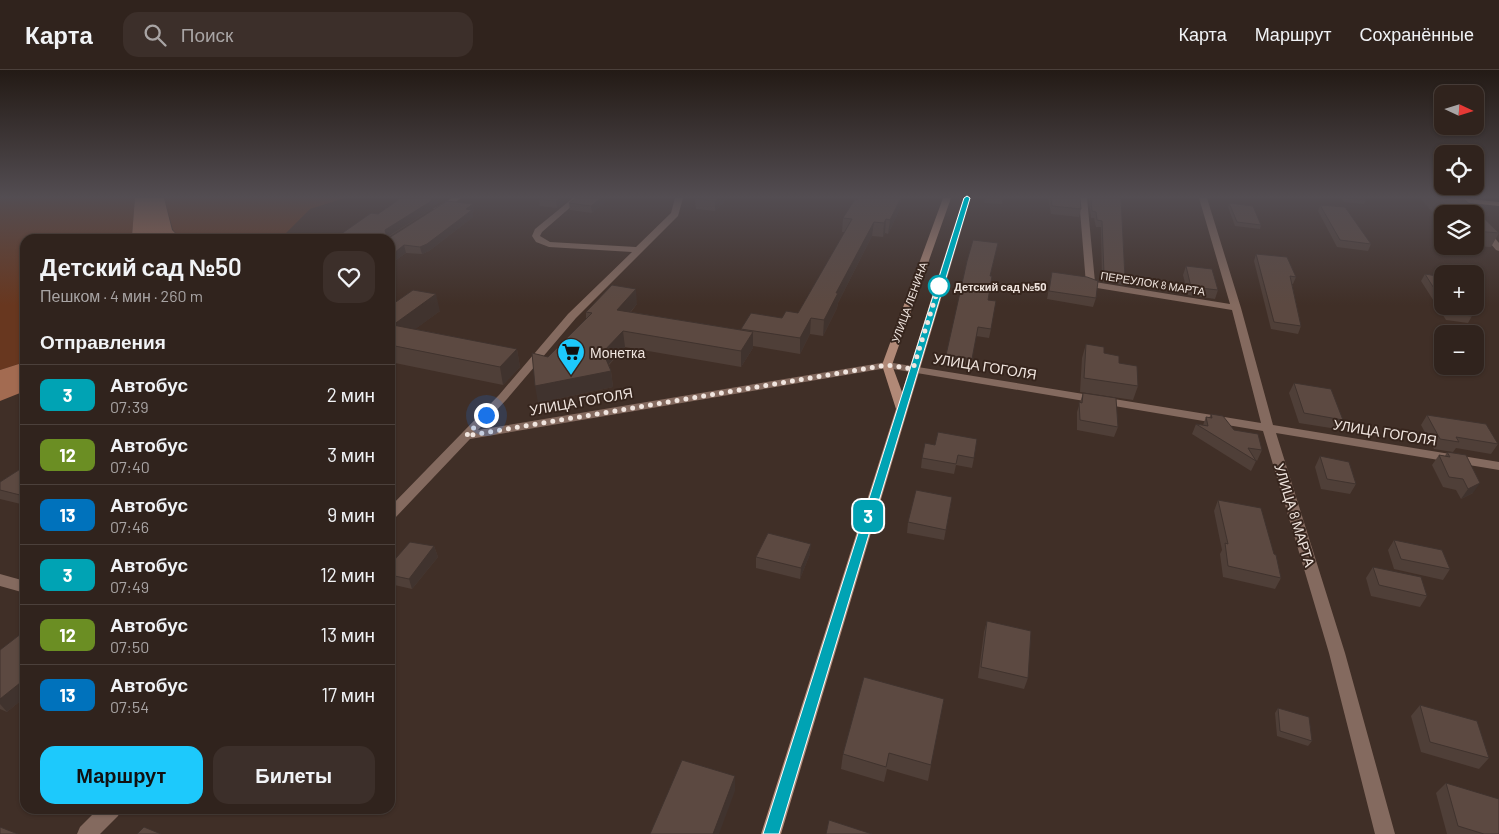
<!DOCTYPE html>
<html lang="ru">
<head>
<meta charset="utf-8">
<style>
	:root { --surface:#30231d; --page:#3c2f2a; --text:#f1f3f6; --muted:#a8a4a4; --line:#4b403b; --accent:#1dc9fc }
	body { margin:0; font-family:Barlow,sans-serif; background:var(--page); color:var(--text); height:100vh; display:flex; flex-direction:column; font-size:19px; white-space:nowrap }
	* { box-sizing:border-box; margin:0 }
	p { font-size:16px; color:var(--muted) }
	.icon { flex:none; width:28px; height:28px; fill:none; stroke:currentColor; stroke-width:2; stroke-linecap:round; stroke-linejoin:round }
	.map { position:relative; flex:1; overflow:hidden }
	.drawer { position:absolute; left:20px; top:164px; width:375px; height:580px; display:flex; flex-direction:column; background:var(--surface); border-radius:15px; box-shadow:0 1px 4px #0004,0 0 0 1px var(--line) }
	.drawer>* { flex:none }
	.badge { padding:0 10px; border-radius:8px; font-size:18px; line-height:32px }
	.needle { width:32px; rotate:94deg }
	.controls { position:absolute; left:1434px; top:15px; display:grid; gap:10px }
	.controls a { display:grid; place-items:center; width:50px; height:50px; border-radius:10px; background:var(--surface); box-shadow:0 1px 4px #0004,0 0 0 1px var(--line); font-size:25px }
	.you { position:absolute; width:25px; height:25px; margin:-12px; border:4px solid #fff; border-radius:50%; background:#1a73e8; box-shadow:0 0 0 8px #1a73e833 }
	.map>.badge { position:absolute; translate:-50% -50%; box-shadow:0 0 0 2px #fff }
	h2 { padding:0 20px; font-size:19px; line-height:45px }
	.round { display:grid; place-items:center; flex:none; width:52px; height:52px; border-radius:15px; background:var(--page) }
	.overview { display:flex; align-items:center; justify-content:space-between; height:85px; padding:0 20px }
	h1 { font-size:24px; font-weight:600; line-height:38px }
	.cta { display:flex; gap:10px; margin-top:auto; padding:10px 20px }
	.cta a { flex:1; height:58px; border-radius:15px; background:var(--accent); color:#111; font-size:20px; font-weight:600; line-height:58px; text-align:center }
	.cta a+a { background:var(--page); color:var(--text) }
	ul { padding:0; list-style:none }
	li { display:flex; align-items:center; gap:15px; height:60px; padding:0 20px; border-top:1px solid var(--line) }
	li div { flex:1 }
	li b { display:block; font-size:19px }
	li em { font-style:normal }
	li .badge { min-width:55px; font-weight:700; text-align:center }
	header { display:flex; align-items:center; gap:30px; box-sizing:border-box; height:70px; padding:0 25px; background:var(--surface); border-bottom:1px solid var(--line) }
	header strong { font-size:24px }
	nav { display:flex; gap:28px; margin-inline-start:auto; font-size:18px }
	.search { width:350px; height:45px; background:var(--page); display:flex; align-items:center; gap:12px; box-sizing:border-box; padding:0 18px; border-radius:15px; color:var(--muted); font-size:19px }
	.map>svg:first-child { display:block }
</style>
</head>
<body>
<header>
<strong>Карта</strong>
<div class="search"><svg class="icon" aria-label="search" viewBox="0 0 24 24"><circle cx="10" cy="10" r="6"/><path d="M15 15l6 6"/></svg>Поиск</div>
<nav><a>Карта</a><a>Маршрут</a><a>Сохранённые</a></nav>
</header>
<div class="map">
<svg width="1499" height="764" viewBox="0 0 1499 764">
	<rect width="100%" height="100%" fill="#402f27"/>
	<g fill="#68371f">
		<path d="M0,128h135l-3,38 2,3h-109v123l-25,8z"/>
		<path d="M164,128h180l-34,11 -26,26 5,4h-108l-8,-9z"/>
	</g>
	<g fill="#a36b51">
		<path d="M135,128h29l8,32 9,9h-47l-2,-3z"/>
		<path d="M25,292v29l-25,10v-31z"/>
	</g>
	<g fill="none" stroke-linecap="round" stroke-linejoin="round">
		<g fill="#846a5f" fill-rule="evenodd">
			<path d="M452,128h9l-22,15h-6v-4z"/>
			<path d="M573,128h8l-39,34 -2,4 10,6 86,5 35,-34 4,-15h8l-5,18 -102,102 -69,81 -29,31 409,-68 374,61 -29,-113 -141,-23 -5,-3 -7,-86h8l8,84 135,22 -31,-106h8l34,110 32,117 226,37v8l-223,-37 69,220 50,181h-20l-46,-181 -66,-222 -376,-63 -417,71 -75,79 -5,2v-13l109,-112 69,-81 64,-62 -83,-5 -13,-5 -4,-6 3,-7z"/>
			<path d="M1475,148h3l21,25v8l-3,-1 -21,-25z"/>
			<path d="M0,504l25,7v12l-25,-7z"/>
			<path d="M98,739h23l-3,7 -18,18h-23l3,-7z"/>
		</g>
		<g fill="#b18977" fill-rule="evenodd">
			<path d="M943,128h8l-59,167 10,27 61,-194h8l-190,636h-20l135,-425 -14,-44z"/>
			<path d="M1438,128h22l39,4v4l-57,-6z"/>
		</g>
	</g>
	<g fill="#4f3f38">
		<path d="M401,128h44l-11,8 1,1 -48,31h2l85,-27 -2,2 1,4 -44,34 -7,3 -16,-1 -10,7h-6v-21h-56l44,-25z"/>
		<path d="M571,128l-14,10 -17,-2 -1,-7z"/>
		<path d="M610,128l-18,15 -22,-3 -1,-7z"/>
		<path d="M695,128h33l-13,13 -19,-2z"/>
		<path d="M901,128l-2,13 -11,23 -3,-1 -2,4 -11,-1 -34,67 -1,5 -14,28 -13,-2 -10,20 -47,-8v2l-12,19 -116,-20 -16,18 2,6 2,16 -75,16 10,-46 38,-38v-7l51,-8 -6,8 110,18v-1l57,-16 47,-81h-3l1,-14z"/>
		<path d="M985,128h18l-1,6 -18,-1z"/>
		<path d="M1048,128h32l1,11 -2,8 -28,-3z"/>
		<path d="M1089,128h32l4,80 -2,7 -21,-4 -1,-54h-5l-2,-9h-3z"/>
		<path d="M1341,128h23l2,2 -2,4 -20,-2z"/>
		<path d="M1420,128h43l36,35 -8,14 -16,-1v-32h-33v9z"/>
		<path d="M1229,133l32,22 -1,4 -25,-3 -7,-19z"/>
		<path d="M1320,135l51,39 -3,7 -31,-4 -19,-36z"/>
		<path d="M996,181l-6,25 -2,24 3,29 -2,9 -13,-2 -6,32 -25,-4 1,-9z"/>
		<path d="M1256,184l40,23 -3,7h-1l9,42 -3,8 -27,-5 -17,-68z"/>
		<path d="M1186,196l32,24 -3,9 -27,-4 -5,-20z"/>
		<path d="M1052,202l44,26 -3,9 -46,-8z"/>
		<path d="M1425,204l17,3v29h23l7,10 -4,7 -22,-3 -25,-39z"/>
		<path d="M390,236l50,5 -25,18 102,20 3,18 -17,18 -113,-23z"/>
		<path d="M1086,274l18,9 15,10 19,23 -5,14 -53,-8 2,-34z"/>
		<path d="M1294,313l49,37 -6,9 -38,-6 -10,-30z"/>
		<path d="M1083,323l35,34 -4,10 -37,-7v-18z"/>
		<path d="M1211,344l51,36 -5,11 -1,-1v1l-5,10 -59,-37 4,-10 7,1 3,-8 3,1z"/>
		<path d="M1427,345l71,29 -7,10 -35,-6 -3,4 -19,-3 -13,-24z"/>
		<path d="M935,375l39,13 -2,10 -16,-3 -2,9 -33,-6 1,-10z"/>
		<path d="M1447,382l26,41 -12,6 -5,-9 -13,-3 -11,-22 7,-10 6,1z"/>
		<path d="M1320,386l36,28 -6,10 -29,-5 -6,-22z"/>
		<path d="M25,396v39l-25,-6v-17z"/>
		<path d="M952,427l-8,43 -37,-7 1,-11z"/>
		<path d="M1218,430l63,78 -6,11 -52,-12 -3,-23 2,-4 -8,-39z"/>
		<path d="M1394,470l56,29 -7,11 -49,-11 -6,-19z"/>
		<path d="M434,476l4,11 -26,32 -22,-5v-19z"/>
		<path d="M810,484l-10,25 -44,-11v-11z"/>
		<path d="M1373,497l54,29 -7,11 -49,-11 -5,-18z"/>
		<path d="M987,551l41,57 -4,11 -46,-11 6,-46z"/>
		<path d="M25,564v63l-18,15 -7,-3v-59z"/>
		<path d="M864,607l67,88 -3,16 -41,-12 -3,13 -43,-13 2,-15z"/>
		<path d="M1420,635l69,53 -10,11 -58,-17 -10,-36z"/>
		<path d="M1278,638l34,33 -4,5 -31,-10 -2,-23z"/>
		<path d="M1446,713l53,51h-52l-11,-41z"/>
		<path d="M234,739h13l-3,3z"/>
	</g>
	<g fill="#40332e">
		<path d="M434,128h11l-11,8 1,1 -48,30v2l-2,-9z"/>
		<path d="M561,128h10l-14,10 -1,-7z"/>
		<path d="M601,128h9l-18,15 -1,-7z"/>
		<path d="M718,128h10l-13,13v-10z"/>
		<path d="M901,128l-2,13 -11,23 2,-14z"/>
		<path d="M473,134l1,7 -2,2 1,4 -44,34 -7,3 -2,-7z"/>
		<path d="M886,149l-1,14 -2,4 1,-14z"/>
		<path d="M874,152l-2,14 -34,67 -1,5 -14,28 1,-16 12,-27z"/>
		<path d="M404,175l2,8 -10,7 -2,-7z"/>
		<path d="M636,219l1,15 -18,21 -2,-15z"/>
		<path d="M436,224l4,17 -42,31 -5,-17z"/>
		<path d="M811,248l-1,16 -10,20v-16z"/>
		<path d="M623,261l2,16 -20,21 -2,-16z"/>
		<path d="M753,262v16l-12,19v-16z"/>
		<path d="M517,279l3,18 -17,18 -3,-18z"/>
		<path d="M611,301l2,16 -75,16 -3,-17z"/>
		<path d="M1480,413l-7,10 -12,6 7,-10z"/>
		<path d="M25,422v10l-5,-7z"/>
		<path d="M811,474l-1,10 -10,25 1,-11z"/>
		<path d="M434,476l4,11 -26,32 -3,-10z"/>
		<path d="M25,609v18l-18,15 -7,-8v-5z"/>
		<path d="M735,706v15l-16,43h-6z"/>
		<path d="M242,739h5l-3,3z"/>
	</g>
	<g fill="#5c4941" stroke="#40332e">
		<path d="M401,128h33l-3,2h2l-48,30 2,8h2l58,-37 26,3 -7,5 6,1 -45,34 -7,3 -16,-2 -10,8 -4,-1v-13h-56l37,-26 7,1z"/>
		<path d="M541,128h20l-5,3 -17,-2z"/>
		<path d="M576,128h25l-10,8 -22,-3z"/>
		<path d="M695,128h23l-3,3z"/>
		<path d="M858,128h43l-11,22 -4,-1 -2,4 -10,-1 -38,71h2l-14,27 -13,-2 -11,20 -59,-9 10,-16 31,5 4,-7 12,2 54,-94 -9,-1 12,-19 2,1z"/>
		<path d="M1051,128h29l1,11 -29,-3z"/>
		<path d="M1091,128h30l4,80 -21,-4 -2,-53 -5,-1 -1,-8 -4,-1z"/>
		<path d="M1345,128h19l2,2z"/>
		<path d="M1439,128h24l36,35 -24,-2v-17h-21z"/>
		<path d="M1229,133l24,3 8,19 -24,-3z"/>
		<path d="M1320,135l25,2 26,37 -31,-4z"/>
		<path d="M973,170l25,3 -8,33h2l-4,24 8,1 -5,28 -13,-2 -6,32 -26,-4 21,-94z"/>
		<path d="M1256,184l31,3 9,20 -6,-1 11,50 -27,-4z"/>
		<path d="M1186,196l26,3 6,21 -27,-3z"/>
		<path d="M1052,202l35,5 11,4 -2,17 -47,-7z"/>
		<path d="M1425,204l17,3v24z"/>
		<path d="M612,215l24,4 -19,21 136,22 -12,19 -118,-20 -20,21 8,19 -76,15 -3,-33 16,4 44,-44 -6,-1z"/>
		<path d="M413,220l23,4 -43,31 124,24 -17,18 -110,-22v-39z"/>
		<path d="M1446,236h19l7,10 -22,-3z"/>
		<path d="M1086,274l18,3v6l15,3v7l18,3 1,20 -54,-8z"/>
		<path d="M1294,313l37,6 12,31 -39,-7z"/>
		<path d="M1083,323l33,5 2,29 -38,-7 -1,-18 3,1z"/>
		<path d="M1211,344l12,2 11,14 24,4 4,16 -14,-2 8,13 -60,-37 12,2 -2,-9 6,1z"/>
		<path d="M1427,345l59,9 12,20 -42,-7 3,5 -19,-3z"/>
		<path d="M938,362l39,7 -3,19 -16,-3 -2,9 -34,-6 3,-15 10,2z"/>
		<path d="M1447,382l19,3 14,28 -12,6 -5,-10 -14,-2 -10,-22 11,2z"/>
		<path d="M1320,386l29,6 7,22 -29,-5z"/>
		<path d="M25,396v26l-5,3 -20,-5v-8z"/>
		<path d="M916,420l36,7 -6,33 -38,-8z"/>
		<path d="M1218,430l43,8 13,46 2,1 5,23 -53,-12 -3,-23 3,1z"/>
		<path d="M768,463l43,11 -10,24 -45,-11z"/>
		<path d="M1394,470l48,10 8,19 -49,-10z"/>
		<path d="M410,472l24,4 -25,33 -19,-4v-10z"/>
		<path d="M1373,497l48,10 6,19 -48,-11z"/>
		<path d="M987,551l44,10 -3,47 -47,-11z"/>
		<path d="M22,563l3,1v45l-25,20v-49z"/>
		<path d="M864,607l80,22 -13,66 -42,-12 -3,14 -43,-13z"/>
		<path d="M1420,635l57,16 12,37 -59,-16z"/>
		<path d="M1278,638l31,9 3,24 -32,-10z"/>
		<path d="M682,690l53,16 -22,58h-63z"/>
		<path d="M1446,713l53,16v35h-15l-26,-8z"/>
		<path d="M829,750l43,14h-46z"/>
		<path d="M0,757l18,7h-18z"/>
		<path d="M144,757l17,7h-24z"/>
	</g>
	<linearGradient id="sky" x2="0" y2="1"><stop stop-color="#231a15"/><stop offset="0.54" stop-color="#534d52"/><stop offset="1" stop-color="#534d52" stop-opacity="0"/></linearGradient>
	<rect width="1499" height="235" fill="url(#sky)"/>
	<path fill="#00a3b4" stroke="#fff" d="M967,126l3,2 -191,636h-16l201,-636z"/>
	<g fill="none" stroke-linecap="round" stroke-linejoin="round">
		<path stroke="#f0e5df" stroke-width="5" stroke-dasharray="0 9" d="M486,345l-20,21 421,-71 26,4 26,-83"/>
	</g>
	<defs>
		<symbol id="supermarket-pin" viewBox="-11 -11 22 30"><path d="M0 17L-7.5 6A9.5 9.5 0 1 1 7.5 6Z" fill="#1dc9fc" stroke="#36251d"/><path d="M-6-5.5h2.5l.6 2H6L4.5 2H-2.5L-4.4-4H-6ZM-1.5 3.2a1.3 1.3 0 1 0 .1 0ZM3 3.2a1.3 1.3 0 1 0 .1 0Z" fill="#111"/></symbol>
	</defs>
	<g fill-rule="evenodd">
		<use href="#supermarket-pin" x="555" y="266" width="32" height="43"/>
	</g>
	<circle fill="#fff" stroke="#00a3b4" stroke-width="2.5" cx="939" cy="216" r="10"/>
	<g text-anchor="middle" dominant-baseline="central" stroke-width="4" stroke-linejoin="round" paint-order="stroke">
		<g font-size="11" fill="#f0e5df" stroke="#36251d">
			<text transform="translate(1153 213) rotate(9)">ПЕРЕУЛОК 8 МАРТА</text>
			<text transform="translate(909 232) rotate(-70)">УЛИЦА ЛЕНИНА</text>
		</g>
		<g font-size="11" font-weight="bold" fill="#f0e5df" stroke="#36251d" text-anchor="start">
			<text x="954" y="216">Детский сад №50</text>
		</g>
		<g font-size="14" fill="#f0e5df" stroke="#36251d" text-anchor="start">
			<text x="590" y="282">Монетка</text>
		</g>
		<g font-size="14" fill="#f0e5df" stroke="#36251d">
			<text transform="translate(985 296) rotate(9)">УЛИЦА ГОГОЛЯ</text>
			<text transform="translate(581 331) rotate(-10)">УЛИЦА ГОГОЛЯ</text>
			<text transform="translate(1385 362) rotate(9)">УЛИЦА ГОГОЛЯ</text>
			<text transform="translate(1295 445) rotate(73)">УЛИЦА 8 МАРТА</text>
		</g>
	</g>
</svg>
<div class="controls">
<a><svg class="needle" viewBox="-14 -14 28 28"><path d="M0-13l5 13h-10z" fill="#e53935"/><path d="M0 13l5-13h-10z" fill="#a8a4a4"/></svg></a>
<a><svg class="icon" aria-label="locate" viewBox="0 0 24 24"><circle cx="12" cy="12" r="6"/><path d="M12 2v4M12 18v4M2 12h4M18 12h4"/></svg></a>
<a><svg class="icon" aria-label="layers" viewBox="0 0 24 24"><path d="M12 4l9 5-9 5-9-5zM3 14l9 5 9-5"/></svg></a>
<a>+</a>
<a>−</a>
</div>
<div class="you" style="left:486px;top:345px"></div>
<b class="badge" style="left:868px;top:446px;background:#00a3b4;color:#fff">3</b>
<section class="drawer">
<div class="overview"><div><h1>Детский сад №50</h1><p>Пешком · 4 мин · 260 m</p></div><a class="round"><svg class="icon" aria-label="heart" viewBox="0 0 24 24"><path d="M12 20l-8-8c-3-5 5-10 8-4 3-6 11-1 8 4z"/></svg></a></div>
<h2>Отправления</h2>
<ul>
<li><span class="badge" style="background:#00a3b4;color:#fff">3</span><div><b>Автобус</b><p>07:39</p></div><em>2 мин</em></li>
<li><span class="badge" style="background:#6b8e23;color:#fff">12</span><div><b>Автобус</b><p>07:40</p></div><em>3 мин</em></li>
<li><span class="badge" style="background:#0072bc;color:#fff">13</span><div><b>Автобус</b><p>07:46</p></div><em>9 мин</em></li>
<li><span class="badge" style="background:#00a3b4;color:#fff">3</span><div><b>Автобус</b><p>07:49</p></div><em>12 мин</em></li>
<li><span class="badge" style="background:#6b8e23;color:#fff">12</span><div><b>Автобус</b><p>07:50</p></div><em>13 мин</em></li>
<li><span class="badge" style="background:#0072bc;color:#fff">13</span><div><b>Автобус</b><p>07:54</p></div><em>17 мин</em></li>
</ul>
<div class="cta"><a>Маршрут</a><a>Билеты</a></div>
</section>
</div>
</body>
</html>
